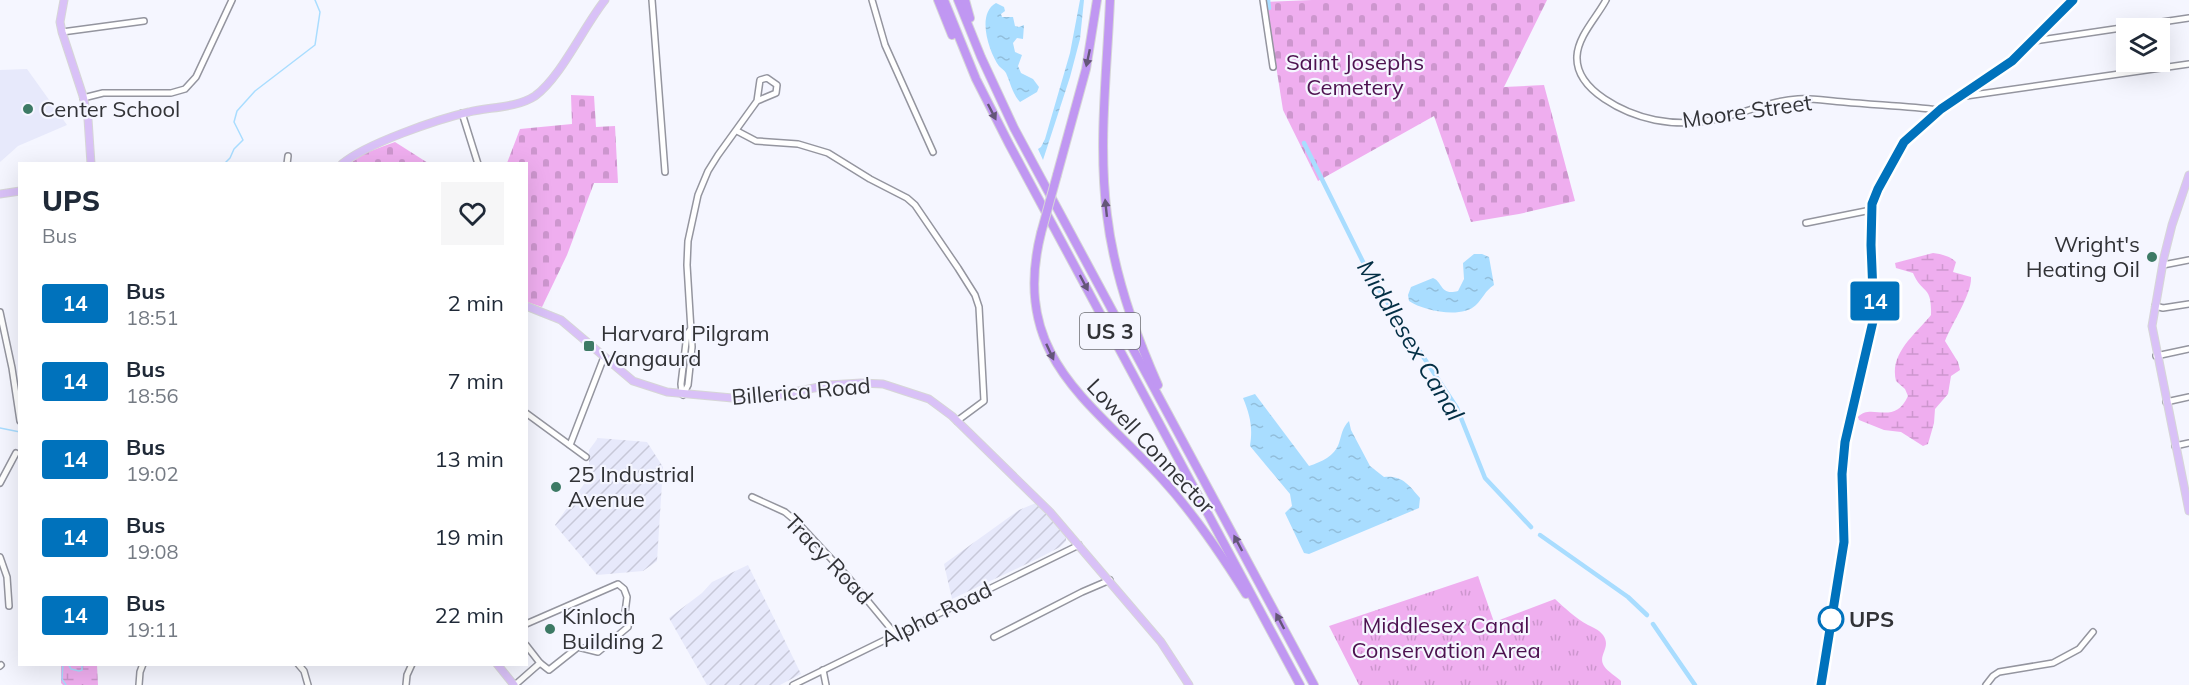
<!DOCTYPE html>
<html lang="en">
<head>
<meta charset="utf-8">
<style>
	:root { --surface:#fff; --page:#f6f6f7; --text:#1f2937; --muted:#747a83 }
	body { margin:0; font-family:Mulish,sans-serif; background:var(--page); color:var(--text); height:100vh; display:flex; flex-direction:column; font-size:22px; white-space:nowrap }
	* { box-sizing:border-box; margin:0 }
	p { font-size:20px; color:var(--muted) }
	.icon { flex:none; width:33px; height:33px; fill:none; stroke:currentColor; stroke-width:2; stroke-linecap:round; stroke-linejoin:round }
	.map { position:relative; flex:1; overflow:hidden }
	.details { position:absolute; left:18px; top:162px; width:510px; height:504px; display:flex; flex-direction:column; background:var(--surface); border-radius:0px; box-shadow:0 6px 24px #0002 }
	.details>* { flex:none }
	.badge { padding:0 12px; border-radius:4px; font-size:21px; line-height:39px }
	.tools { position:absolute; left:2116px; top:18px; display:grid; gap:12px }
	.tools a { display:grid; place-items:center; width:54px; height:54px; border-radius:0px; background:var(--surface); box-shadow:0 6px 24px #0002; font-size:30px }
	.map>.badge { position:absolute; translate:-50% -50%; box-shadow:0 0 0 3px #fff }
	.round { display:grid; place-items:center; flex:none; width:63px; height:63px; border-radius:0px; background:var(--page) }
	.summary { display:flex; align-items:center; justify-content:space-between; height:102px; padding:0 24px }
	h1 { font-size:28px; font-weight:800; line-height:45px }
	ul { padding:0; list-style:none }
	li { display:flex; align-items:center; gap:18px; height:78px; padding:0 24px }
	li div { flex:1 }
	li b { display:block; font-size:22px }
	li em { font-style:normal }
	li .badge { min-width:66px; font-weight:700; text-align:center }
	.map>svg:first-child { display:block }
</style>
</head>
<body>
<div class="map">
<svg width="2189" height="685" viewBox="0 0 2189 685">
	<defs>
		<pattern id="industrial-furrows" width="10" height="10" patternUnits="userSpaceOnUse" patternTransform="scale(1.5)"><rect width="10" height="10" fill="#e7e9fb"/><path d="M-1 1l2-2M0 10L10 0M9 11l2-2" fill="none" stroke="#c7c8d8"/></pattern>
		<pattern id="wetland-marsh" width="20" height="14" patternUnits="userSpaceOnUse" patternTransform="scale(1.5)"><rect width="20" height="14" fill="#efaeef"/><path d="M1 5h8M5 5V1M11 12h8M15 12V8" fill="none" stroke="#cd96ce"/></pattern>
		<pattern id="cemetery-stones" width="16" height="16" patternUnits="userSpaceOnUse" patternTransform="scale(1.5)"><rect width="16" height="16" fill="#efaeef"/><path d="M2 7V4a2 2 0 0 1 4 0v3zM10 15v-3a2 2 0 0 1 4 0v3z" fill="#cd96ce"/></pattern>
		<pattern id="park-tufts" width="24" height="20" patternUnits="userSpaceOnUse" patternTransform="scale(1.5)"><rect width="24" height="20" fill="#efaeef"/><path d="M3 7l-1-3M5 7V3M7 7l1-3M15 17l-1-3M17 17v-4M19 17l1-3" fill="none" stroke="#cd96ce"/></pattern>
		<pattern id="water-ripples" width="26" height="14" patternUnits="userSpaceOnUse" patternTransform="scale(1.5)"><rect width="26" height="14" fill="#a9ddff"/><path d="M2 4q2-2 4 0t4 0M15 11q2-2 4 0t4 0" fill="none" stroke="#92bedb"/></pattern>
	</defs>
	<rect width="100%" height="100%" fill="#f5f6ff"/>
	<path fill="#e7e9fb" d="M27,69l40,56 -49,21 -18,16v-92z"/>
	<g fill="url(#industrial-furrows)">
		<path d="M598,438l49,4 16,25 -6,94 -14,10 -46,4 -42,-50 34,-48v-27z"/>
		<path d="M1036,503l30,33v5l-6,6 -23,12 -85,40 -8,-35 75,-54z"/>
		<path d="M748,565l53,109 -21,11h-73l-38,-67 33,-25 10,-11z"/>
	</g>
	<g fill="url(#wetland-marsh)">
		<path d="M1933,253c8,1 17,3 23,9l-3,10 18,5c1,17 -19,46 -26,64l13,21 2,8 -9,6 -3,18 -13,15 -1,14 -6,21 -5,2 -22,-14 -17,-2 -25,-10 -1,-3c13,-15 36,10 50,-21l-3,-7 -9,-8c-7,-28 20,-47 35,-66 1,-31 -9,-20 -18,-42l-17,-5 -1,-5z"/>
		<path d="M61,665h36l1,20h-35l-2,-2z"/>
	</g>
	<g fill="url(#cemetery-stones)">
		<path d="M1312,0h235l-43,87 40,-2 31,116 -56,13 -48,8 -37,-106 -116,65 -35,-71 -17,-108z"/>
		<path d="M571,95l23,1 2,31 19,-1 3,57h-24l-27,72 -25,52 -15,-5 -1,-138 -19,-1 13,-34 52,-5z"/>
		<path d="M395,142l33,21 -79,1 16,-11z"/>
	</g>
	<path fill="url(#park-tufts)" d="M1478,576l16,46 61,-23c10,9 20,19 33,26 6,3 10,4 15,10 9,13 -6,20 1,31 4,6 12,10 17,15v4h-262l-30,-59z"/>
	<g fill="url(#water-ripples)">
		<path d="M1080,0h4l-4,39 -10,38 -27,83 -5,-11 3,-2 4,-8 25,-86z"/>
		<path d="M996,3l8,4 1,4 -4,3 1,3h11l2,9 4,1 5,-2 -1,14 -6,-1 -4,5 2,9 7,3 -4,11 3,7 12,6 6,8 -2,5 -17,10c-7,-7 -10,-20 -14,-29 -2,-3 -4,-4 -7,-7 -10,-14 -23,-52 -3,-63z"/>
		<path d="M1474,254h8l7,3 5,28c-9,6 -11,13 -18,20 -14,14 -52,6 -67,-4l-1,-6 3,-8 22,-9c10,4 7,18 25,13l6,-12 -1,-16z"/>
		<path d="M1255,394l54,72c12,-4 26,-10 30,-23 3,-9 3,-15 10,-22l2,9 19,36 14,11c18,-2 25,8 36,21l-1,10 -110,46 -5,-1 -19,-40 7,-7 -2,-12 -40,-48c3,-19 0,-31 -7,-48z"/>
	</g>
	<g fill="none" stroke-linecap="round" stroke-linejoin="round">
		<g stroke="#a9ddff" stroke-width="1.5">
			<path d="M224,164l6,-6 4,-9 9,-9 -9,-18 3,-11 18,-20 60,-46 5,-33 -5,-12"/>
			<path d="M0,428l20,4"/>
			<path d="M63,664l-1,15 4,6"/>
			<path d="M68,664l3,5 8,2 3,-1v-6"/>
		</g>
		<g stroke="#a9ddff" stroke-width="4.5">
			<path d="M1268,0l1,8"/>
			<path d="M1304,143l66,133 87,132 28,70 46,49"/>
			<path d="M1540,535l88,62 19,18"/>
			<path d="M1653,624l42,61"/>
		</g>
		<defs>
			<g id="minor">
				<path d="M652,0l13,172"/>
				<path d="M872,0l13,45 48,107"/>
				<path d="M1263,0l10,67"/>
				<path d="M1606,0c-9,17 -28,36 -29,56 -2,35 49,58 78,64 16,3 34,4 50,1 32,-4 61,-20 93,-22 15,-1 30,2 46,3 31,3 63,4 95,8"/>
				<path d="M62,32l82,-11"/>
				<path d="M2034,41l155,-23"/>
				<path d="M1959,97l230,-33"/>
				<path d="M83,98l20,-5h68l14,-4 11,-12 36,-77"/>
				<path d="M462,113l16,51"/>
				<path d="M737,131l19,10 42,3 30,9 42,26 37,19 8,7 43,63 17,27 4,12 5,94 -27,20"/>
				<path d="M287,164l1,-8"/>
				<path d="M1806,223l65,-13"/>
				<path d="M2163,265l26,-5"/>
				<path d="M2155,306l8,2 26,-4"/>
				<path d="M0,312l12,56 8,53"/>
				<path d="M2156,356l33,-7"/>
				<path d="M682,393l-1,-9 6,-50 3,-4"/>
				<path d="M683,395l5,-10 4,-38 -5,-82 1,-24 10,-46 10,-24 10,-16 39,-54 19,-8 1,-8 -10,-7 -7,2 -3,21"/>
				<path d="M2166,402l23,-5"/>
				<path d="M526,413l60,44"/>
				<path d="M570,445l34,-88"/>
				<path d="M2175,446l14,-3"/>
				<path d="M0,483l16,-30"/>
				<path d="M752,497l33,15 13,11 50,54 48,58"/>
				<path d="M0,557l7,20 2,29"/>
				<path d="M526,624l92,-40 6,5 3,8 -2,16 4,8 -1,6 -30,25 -20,-5 -29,23 -9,-7 -14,-18"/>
				<path d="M994,637l88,-45 28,-12"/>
				<path d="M298,664l6,7 4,14"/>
				<path d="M0,666l1,-1"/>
				<path d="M823,670l3,15"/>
				<path d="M139,685l1,-13 3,-8"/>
				<path d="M406,685l1,-10 5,-11"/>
				<path d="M515,685l25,-22"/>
				<path d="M793,685l286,-140"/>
				<path d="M1821,685l23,-144 -2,-67 3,-32 29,-125 -3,-72 1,-41 6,-15 26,-46 37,-34 71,-48 61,-61"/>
				<path d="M1986,685l7,-9 6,-4 54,-9 26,-14 14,-17"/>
			</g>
			<g id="major">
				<path d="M64,0l-4,22 2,10 21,64 5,23 3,45"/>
				<path d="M342,164c23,-20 96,-45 127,-52 20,-5 48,-4 66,-16 26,-19 49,-70 70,-96"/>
				<path d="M2189,175l-17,50 -8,32 -12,69 37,185"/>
				<path d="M0,194l20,-3"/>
				<path d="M526,306l35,14 72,61 34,11 87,8 75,-15 32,-2 22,1 46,15 23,17 98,96 111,130 28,43"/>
				<path d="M497,664l17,21"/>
			</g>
			<g id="highway">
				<path d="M938,0l14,35"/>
				<path d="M944,0l32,79 33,65 291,541"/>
				<path d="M958,0l23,57 33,71 300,557"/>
				<path d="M965,0l5,18"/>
				<path d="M1110,0c-3,71 -12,144 -3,215 7,60 27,116 51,170"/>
				<path d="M1057,175l29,-106 11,-69"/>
				<path d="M1041,233c-31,124 50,168 122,247 32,35 58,74 83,114"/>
			</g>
		</defs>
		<use href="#minor" stroke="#94959f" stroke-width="8"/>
		<use href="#major" stroke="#d6d6d7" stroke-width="9"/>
		<use href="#highway" stroke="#d6d6d7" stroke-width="10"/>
		<use href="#minor" stroke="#fff" stroke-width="5"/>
		<use href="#major" stroke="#d9c1f7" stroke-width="7"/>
		<use href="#highway" stroke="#c097f2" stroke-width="8"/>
		<defs>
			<path id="highway-bridge" d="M1041,233l16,-58"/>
		</defs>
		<use href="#highway-bridge" stroke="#d6d6d7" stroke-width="10" stroke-linecap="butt"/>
		<use href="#highway-bridge" stroke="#c097f2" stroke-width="8"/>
	</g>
	<defs><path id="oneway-solid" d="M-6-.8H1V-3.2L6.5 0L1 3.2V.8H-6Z" transform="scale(1.5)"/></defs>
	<g fill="#645678">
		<use href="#oneway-solid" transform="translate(1088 58) rotate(102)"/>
		<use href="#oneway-solid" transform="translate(992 112) rotate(63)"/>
		<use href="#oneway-solid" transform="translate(1106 208) rotate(-96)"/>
		<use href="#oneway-solid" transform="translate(1084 283) rotate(62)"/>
		<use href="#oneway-solid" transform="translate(1050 352) rotate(65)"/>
		<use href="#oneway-solid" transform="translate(1238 543) rotate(-118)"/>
		<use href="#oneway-solid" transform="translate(1280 621) rotate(-118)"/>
	</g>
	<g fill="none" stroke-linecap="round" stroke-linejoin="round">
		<defs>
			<path id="line" d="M1821,685l23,-143 -2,-68 3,-32 29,-125 -3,-72 1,-41 6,-15 26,-47 37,-33 71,-48 61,-61"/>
		</defs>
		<use href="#line" stroke="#fff" stroke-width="14"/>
		<use href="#line" stroke="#0072bc" stroke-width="9"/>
	</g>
	<g fill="#3d7a65" stroke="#f5f6ff" stroke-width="2">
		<circle cx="28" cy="109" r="6"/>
		<circle cx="2152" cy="257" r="6"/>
		<rect x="583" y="340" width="12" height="12" rx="3"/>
		<circle cx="556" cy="487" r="6"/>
		<circle cx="550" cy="629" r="6"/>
	</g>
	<circle fill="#fff" stroke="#0072bc" stroke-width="3" cx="1831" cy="619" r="12"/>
	<g text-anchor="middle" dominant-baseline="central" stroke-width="4.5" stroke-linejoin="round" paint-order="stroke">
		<rect fill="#f5f6ff" stroke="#6c6e73" stroke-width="1.5" x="1080" y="313" width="60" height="36" rx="4.5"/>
		<g font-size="21" font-weight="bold" fill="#323337">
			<text x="1110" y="331">US 3</text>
		</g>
		<g font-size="22" fill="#4d1250" stroke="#f5f6ff">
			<text x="1355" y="62">Saint Josephs<tspan x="1355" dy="25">Cemetery</tspan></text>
			<text x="1446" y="625">Middlesex Canal<tspan x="1446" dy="25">Conservation Area</tspan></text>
		</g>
		<g font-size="22" fill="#323337" stroke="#f5f6ff" text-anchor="start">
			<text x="40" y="109">Center School</text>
			<text x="2140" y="244" text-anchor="end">Wright's<tspan x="2140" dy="25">Heating Oil</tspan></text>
			<text x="601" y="333">Harvard Pilgram<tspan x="601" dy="25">Vangaurd</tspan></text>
			<text x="568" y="474">25 Industrial<tspan x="568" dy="25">Avenue</tspan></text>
			<text x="562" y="616">Kinloch<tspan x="562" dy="25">Building 2</tspan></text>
		</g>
		<g font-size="22" fill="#323337" stroke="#f5f6ff">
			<text transform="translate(1747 111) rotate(-8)">Moore Street</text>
			<text transform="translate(801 391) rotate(-5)">Billerica Road</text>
			<text transform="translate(1151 446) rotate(47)">Lowell Connector</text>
			<text transform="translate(829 559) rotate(46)">Tracy Road</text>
			<text transform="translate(936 614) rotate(-26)">Alpha Road</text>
		</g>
		<g font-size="22" font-weight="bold" fill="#323337" stroke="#f5f6ff" text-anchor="start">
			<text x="1849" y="619">UPS</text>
		</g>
		<g font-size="24" font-style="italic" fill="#032f45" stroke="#f5f6ff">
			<text transform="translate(1411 340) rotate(59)">Middlesex Canal</text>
		</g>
	</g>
</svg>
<div class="tools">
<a><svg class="icon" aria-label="layers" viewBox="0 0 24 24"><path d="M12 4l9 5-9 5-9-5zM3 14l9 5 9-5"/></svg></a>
</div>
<b class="badge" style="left:1875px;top:301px;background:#0072bc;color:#fff">14</b>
<section class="details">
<div class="summary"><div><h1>UPS</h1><p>Bus</p></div><a class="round"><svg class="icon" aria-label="heart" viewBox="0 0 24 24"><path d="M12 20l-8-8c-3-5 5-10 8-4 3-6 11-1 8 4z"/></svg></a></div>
<ul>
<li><span class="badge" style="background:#0072bc;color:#fff">14</span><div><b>Bus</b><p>18:51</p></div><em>2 min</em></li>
<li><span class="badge" style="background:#0072bc;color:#fff">14</span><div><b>Bus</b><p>18:56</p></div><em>7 min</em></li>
<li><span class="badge" style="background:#0072bc;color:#fff">14</span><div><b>Bus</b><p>19:02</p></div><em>13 min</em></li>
<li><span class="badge" style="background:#0072bc;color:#fff">14</span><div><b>Bus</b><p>19:08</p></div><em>19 min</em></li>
<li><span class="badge" style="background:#0072bc;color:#fff">14</span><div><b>Bus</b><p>19:11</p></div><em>22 min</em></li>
</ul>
</section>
</div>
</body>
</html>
